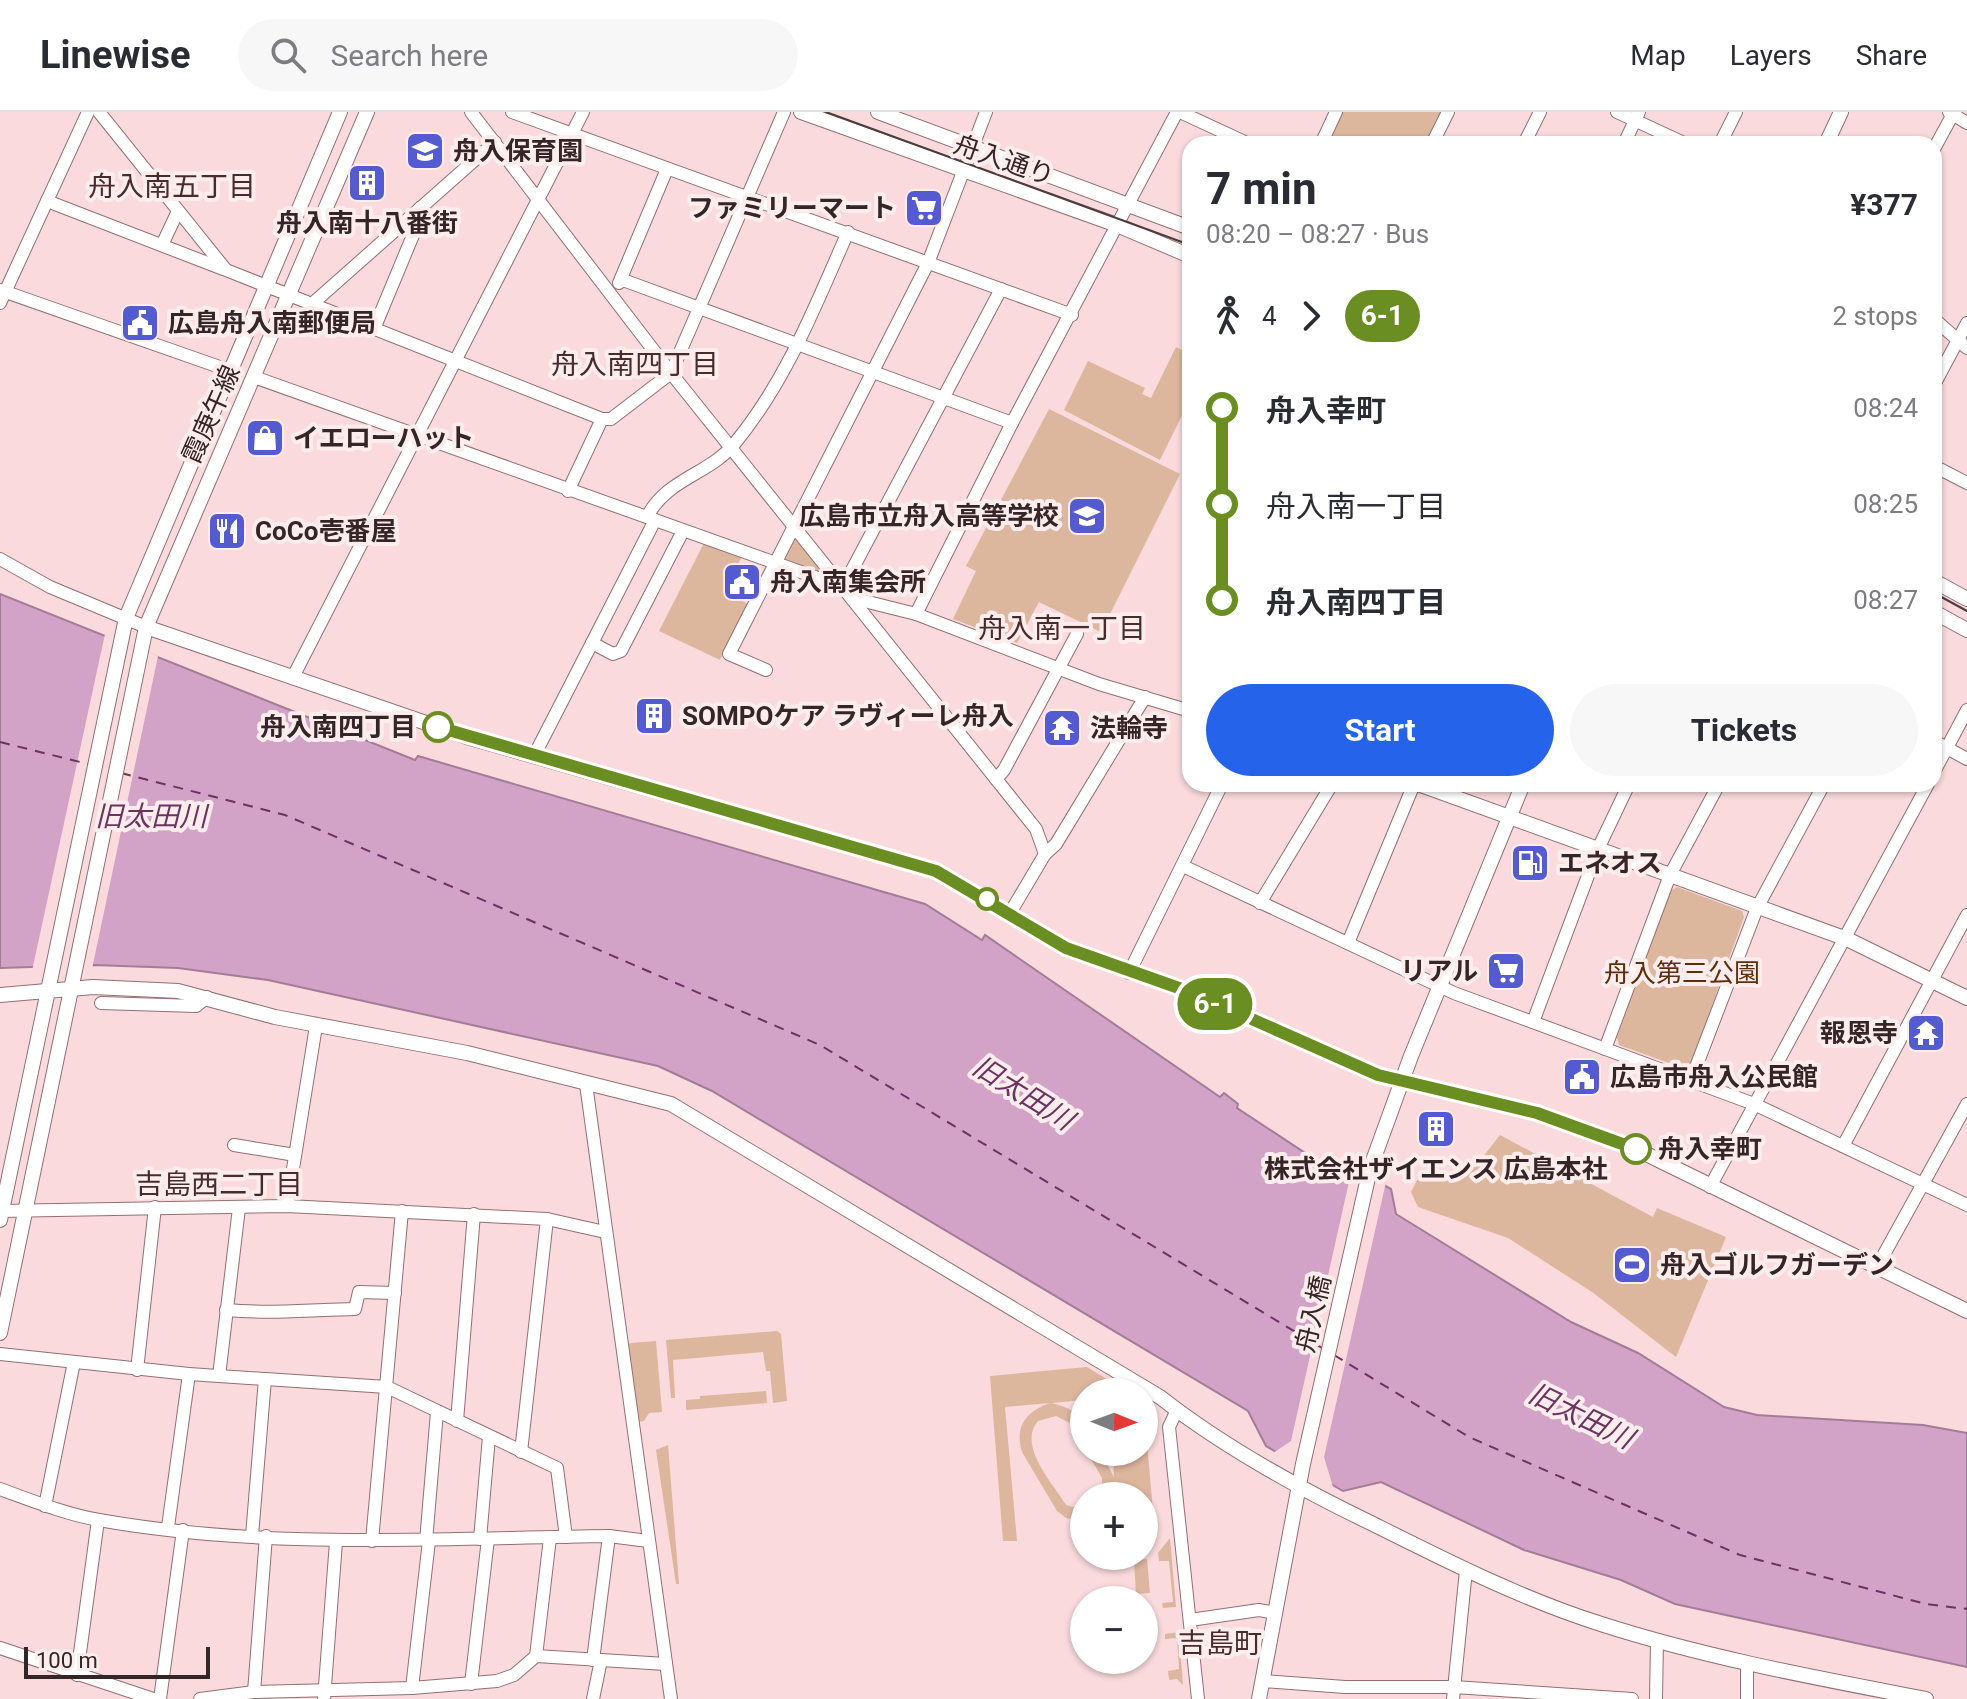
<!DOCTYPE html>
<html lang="en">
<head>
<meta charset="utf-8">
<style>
	:root { --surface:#fff; --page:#f7f7f7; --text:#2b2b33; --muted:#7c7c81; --line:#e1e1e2; --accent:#2563eb }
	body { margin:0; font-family:Roboto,"Noto Sans JP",sans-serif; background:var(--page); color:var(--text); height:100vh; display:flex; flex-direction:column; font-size:30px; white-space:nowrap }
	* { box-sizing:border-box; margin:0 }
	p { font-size:26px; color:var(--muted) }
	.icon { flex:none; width:44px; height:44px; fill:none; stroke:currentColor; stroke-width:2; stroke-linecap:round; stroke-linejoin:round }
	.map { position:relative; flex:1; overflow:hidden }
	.side { position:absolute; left:1182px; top:24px; width:760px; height:656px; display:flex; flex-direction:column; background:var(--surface); border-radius:24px; box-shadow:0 2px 6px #0004 }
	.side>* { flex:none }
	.badge { padding:0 16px; border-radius:26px; font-size:28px; line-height:52px }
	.needle { width:52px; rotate:91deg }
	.buttons { position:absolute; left:1070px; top:1266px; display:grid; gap:16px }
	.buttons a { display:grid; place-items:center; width:88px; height:88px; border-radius:50%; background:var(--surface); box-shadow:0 2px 6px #0004; font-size:40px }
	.scale { position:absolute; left:24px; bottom:20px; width:186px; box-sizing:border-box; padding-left:8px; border:4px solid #342526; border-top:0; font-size:22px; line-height:28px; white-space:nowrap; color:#342526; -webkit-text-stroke:6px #fcecec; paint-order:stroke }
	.map>.badge { position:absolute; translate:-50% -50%; box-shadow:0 0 0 4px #fff }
	.legs { display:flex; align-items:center; gap:12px; height:88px; padding:0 24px; font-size:26px }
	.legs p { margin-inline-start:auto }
	.headline { display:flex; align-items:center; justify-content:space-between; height:136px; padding:0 24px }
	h1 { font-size:44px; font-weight:700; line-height:60px }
	.primary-button { display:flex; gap:16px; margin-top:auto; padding:16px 24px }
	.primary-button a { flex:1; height:92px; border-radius:48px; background:var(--accent); color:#fff; font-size:32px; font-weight:700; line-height:92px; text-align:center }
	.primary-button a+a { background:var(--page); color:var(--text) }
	ul { padding:0 24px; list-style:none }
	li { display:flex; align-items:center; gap:28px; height:96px; font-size:30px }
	li i { display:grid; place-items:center; width:12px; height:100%; margin:0 10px; background:currentColor }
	li i::after { content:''; width:20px; height:20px; margin:-10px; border:6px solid; border-radius:50%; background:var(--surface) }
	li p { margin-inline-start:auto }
	li:first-child i { background:linear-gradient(#0000 50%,currentColor 0) }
	li:last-child i { background:linear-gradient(currentColor 50%,#0000 0) }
	header { display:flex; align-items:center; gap:48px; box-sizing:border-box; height:112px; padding:0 40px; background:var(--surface); border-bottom:2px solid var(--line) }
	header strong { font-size:38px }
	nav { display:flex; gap:44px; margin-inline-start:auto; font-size:28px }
	.search { width:560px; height:72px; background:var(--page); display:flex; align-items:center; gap:20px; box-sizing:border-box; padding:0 28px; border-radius:44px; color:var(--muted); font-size:30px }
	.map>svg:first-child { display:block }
</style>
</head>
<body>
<header>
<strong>Linewise</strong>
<div class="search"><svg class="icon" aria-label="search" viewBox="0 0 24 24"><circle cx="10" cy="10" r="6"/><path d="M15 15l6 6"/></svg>Search here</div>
<nav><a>Map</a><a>Layers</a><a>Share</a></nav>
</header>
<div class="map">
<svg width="1967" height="1587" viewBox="0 0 1967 1587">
	<rect width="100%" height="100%" fill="#fadadc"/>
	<g fill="#ddb69e">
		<path d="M1340,0h102l-15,32h-102z"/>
		<path d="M1176,235l14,7v45l-30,61 -96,-50 24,-49 57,27 -3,6 9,4z"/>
		<path d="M1049,297l131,65 -79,158 -62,-30 -22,41 -64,-24 23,-48 -10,-5z"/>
		<path d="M797,424l27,37 -39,-13 -2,-2z"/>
		<path d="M704,431l38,13 -17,36 23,12 -28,56 -61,-29z"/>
		<path d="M1677,775l65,24 2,6 -53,147 -8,4 -64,-23 -2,-8 53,-146z"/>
		<path d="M1500,1023l153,82 4,-9 69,29 -50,120 -84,-65 -84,-54 -90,-31 -7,-15 6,-12 42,-9 9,-10 7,6z"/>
		<path d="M777,1219l4,3 6,67 -14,2 -3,-32h-4l-3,-19 -90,8 2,38h-4l-5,-58z"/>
		<path d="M656,1229l6,71 -13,1 -5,8 -6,1 -11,-75 3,-4z"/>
		<path d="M1087,1255l41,25h-44v8l-33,3c28,7 33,14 33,44l-14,-24 -14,-7 -18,5c-21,25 15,62 28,84l18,5v11l-18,-3 -9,-7 -35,-59c-8,-26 5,-41 28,-49l-45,4 12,134h-14l-13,-165z"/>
		<path d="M766,1279l1,12 -81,7v-10l14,-1v-3z"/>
		<path d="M1144,1296l10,115 -10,6v-33h-42v-18l-15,-26h13l14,25 -1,-25h31z"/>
		<path d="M668,1333l11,139h-3l-20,-134z"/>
		<path d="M1170,1426l6,69 -13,1 -1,-5 11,-1 -4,-41h-10l-1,-8z"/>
		<path d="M1147,1447l3,34 -14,1 -2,-34z"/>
		<path d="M1179,1520l4,53 -6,-6 -8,1 -1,-9 11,-2 -2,-31 -12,1v-5z"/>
	</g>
	<path fill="#d2a3c7" stroke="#a37d97" stroke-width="2" d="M0,482l415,166 3,-4 507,148 57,36 3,-5 235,162 4,-4 14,11 -1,4 94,62 11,-8 49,27 5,25 175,108 67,31 86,54 33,8 166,10 44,8v234l-292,-63 -54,-24 -97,-30 -143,-68 -38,9 -77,-45 -18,-35 -536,-320 -54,-25 -390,-86 -90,-12 -84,-3 -94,3z"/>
	<g fill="#fadadc">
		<path d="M105,522l53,22 -66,313 -60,2z"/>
		<path d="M1353,1052l33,18 -62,275 9,30 -60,-34 18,-12z"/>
	</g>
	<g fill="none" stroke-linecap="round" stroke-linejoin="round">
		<g stroke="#6c3361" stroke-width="2" stroke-dasharray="10 8" stroke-linecap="butt">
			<path d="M0,630l88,22"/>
			<path d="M121,661l164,42 535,230 502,303"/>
			<path d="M1334,1243l135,82 271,118 186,49 41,5"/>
		</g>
		<defs>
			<g id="minor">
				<path d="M99,0l127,158 376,149h9l60,-46 113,-261"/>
				<path d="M471,0l200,261 365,456 9,25 -35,59"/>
				<path d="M512,0l560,203"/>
				<path d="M1180,0l69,32"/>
				<path d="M1617,0l69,32"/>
				<path d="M1949,0l18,11"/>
				<path d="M1321,32l15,-32"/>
				<path d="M1432,32l16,-32"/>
				<path d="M1524,32l16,-32"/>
				<path d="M1624,32l15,-32"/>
				<path d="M1720,32l16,-32"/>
				<path d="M1934,37l19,-35"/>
				<path d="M47,89l176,68"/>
				<path d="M162,133l16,-34"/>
				<path d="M623,168l389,143"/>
				<path d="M619,171l48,-114"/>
				<path d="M0,178l231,81"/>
				<path d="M0,191l88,-191"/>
				<path d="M312,192l183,-162"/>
				<path d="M1934,207l33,29"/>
				<path d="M374,217l47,-113 -1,-8"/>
				<path d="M254,265l589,210 158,-298"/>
				<path d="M1934,273l33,-62"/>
				<path d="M1934,354l33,17"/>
				<path d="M568,379l34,-72"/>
				<path d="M647,405c20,-39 62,-42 88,-74 52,-63 80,-137 113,-211"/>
				<path d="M0,447l50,28 96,40"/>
				<path d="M852,486l64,16 183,70 91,27"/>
				<path d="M916,502l96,-191 165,-311"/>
				<path d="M592,531l63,-123"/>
				<path d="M766,558l-37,-16 199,-391 58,-151"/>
				<path d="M293,565l290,-565"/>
				<path d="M1934,629l33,18"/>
				<path d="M534,644l58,-113 21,11 8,-3 62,-120"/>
				<path d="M1934,660l33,-62"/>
				<path d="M996,667l8,-9 73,-136"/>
				<path d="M1045,742l11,-10 89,-147"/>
				<path d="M1183,754l271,127 300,111 213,101"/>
				<path d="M1260,791l72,-119"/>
				<path d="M1348,831l66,-159"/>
				<path d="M1129,861l93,-189"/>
				<path d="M101,891l95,3 11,-9"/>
				<path d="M1533,910l65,-173 31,-65"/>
				<path d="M1605,937l65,-174 49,-91"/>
				<path d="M1691,968l66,-172 67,-124"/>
				<path d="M586,972l85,615"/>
				<path d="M234,1033l61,10"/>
				<path d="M1843,1034l124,-231"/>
				<path d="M1710,1075l218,-403"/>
				<path d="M287,1094l29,-180"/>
				<path d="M0,1099l287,-5 260,13 58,13"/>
				<path d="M1877,1155l90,-163"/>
				<path d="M226,1198c44,4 85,0 129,-1l4,-17 36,1"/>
				<path d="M0,1242l189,20 198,13 170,81 9,69"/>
				<path d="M137,1258l18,-163"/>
				<path d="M219,1264l20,-168"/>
				<path d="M1177,1298l-8,17 29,272"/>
				<path d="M457,1309l17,-207"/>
				<path d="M521,1340l26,-233"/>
				<path d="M0,1377c33,12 65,25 99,31 169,30 340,18 510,16l39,5"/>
				<path d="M45,1394l29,-144"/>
				<path d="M168,1415l21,-153"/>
				<path d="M252,1424l13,-157"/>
				<path d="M480,1427l9,-102"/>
				<path d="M372,1429l30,-330"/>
				<path d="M426,1429l11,-129"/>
				<path d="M1190,1508l69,-10 17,3"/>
				<path d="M0,1536l153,51"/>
				<path d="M536,1544l14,-118"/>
				<path d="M593,1548l16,-124"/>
				<path d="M77,1563l21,-155"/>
				<path d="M1263,1569l82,6h109l178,12"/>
				<path d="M471,1572l17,-145"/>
				<path d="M412,1576l17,-147"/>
				<path d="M254,1580l12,-156"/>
				<path d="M160,1587l23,-169"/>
				<path d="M200,1587l54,-7 158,-4 85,-7 17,-6 22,-19 130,8"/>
				<path d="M324,1587l12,-157"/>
				<path d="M593,1587l8,-39"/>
				<path d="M1453,1587l13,-129"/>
				<path d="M1656,1587l1,-58"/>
				<path d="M1747,1587v-36"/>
			</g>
			<g id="tertiary">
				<path d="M801,0l316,113 73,31"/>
				<path d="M878,0l312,116"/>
				<path d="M1826,32l15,-32"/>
				<path d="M1934,469l33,18"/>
				<path d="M1934,500l33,18"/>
				<path d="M146,515l321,110 469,134 130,77 127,45 185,82 159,38 99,36 331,162"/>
				<path d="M1418,672l429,155 120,59"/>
				<path d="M0,883l93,-8 85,4 97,26 192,36 204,51 489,293c65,51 138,91 213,127 74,37 149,75 228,100 106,34 216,54 325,75"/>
				<path d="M0,1108l126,-602 214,-506"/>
				<path d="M0,1221l146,-706 221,-515"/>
				<path d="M1259,1587l44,-235 67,-295 41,-113 112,-272"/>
			</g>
		</defs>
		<use href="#minor" stroke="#936f72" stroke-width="14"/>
		<use href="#tertiary" stroke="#936f72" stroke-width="16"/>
		<use href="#minor" stroke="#fff" stroke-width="12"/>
		<use href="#tertiary" stroke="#fff" stroke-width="14"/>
		<g stroke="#4d3b3d" stroke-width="2">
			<path d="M826,0l364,133"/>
			<path d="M1934,481l33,18"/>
		</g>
	</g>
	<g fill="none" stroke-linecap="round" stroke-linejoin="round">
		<defs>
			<path id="line-1" d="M438,615l498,144 130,77 127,45 185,82 159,38 99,36"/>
		</defs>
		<use href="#line-1" stroke="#fff" stroke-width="18"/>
		<use href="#line-1" stroke="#6b8e23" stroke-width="12"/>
	</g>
	<defs>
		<symbol id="school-square" viewBox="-11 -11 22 22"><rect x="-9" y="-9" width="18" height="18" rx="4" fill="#545bd1" stroke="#fcecec"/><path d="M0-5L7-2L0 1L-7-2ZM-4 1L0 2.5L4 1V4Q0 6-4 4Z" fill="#fff"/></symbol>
		<symbol id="building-square" viewBox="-11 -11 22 22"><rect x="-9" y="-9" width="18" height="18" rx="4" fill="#545bd1" stroke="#fcecec"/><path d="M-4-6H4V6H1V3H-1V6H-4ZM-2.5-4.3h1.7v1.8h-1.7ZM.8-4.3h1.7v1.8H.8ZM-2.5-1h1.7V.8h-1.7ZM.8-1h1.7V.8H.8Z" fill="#fff"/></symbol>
		<symbol id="supermarket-square" viewBox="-11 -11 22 22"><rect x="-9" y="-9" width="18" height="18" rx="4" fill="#545bd1" stroke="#fcecec"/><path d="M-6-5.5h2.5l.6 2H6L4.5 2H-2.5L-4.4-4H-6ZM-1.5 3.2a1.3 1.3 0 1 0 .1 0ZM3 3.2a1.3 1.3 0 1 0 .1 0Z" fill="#fff"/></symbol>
		<symbol id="civic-square" viewBox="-11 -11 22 22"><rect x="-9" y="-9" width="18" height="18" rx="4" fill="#545bd1" stroke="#fcecec"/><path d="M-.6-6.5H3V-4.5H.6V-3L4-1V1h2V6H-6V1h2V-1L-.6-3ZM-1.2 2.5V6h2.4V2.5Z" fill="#fff"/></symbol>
		<symbol id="shop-square" viewBox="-11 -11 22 22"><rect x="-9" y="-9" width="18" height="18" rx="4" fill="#545bd1" stroke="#fcecec"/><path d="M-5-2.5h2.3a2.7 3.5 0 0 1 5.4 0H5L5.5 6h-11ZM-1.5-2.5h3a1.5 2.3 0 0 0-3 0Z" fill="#fff"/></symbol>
		<symbol id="restaurant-square" viewBox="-11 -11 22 22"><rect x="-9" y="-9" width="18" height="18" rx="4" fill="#545bd1" stroke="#fcecec"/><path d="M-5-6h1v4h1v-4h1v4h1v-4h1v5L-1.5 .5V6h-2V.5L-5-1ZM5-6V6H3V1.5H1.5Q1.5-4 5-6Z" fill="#fff"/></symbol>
		<symbol id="temple-square" viewBox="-11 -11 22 22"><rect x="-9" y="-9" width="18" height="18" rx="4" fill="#545bd1" stroke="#fcecec"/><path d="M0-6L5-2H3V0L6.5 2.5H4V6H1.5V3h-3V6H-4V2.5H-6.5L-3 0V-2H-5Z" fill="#fff"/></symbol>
		<symbol id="fuel-square" viewBox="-11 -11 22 22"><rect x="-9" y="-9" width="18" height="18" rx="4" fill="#545bd1" stroke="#fcecec"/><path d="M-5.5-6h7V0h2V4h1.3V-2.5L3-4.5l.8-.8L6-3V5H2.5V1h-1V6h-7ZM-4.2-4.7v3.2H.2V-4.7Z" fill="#fff"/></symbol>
		<symbol id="stadium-square" viewBox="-11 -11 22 22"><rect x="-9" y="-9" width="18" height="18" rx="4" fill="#545bd1" stroke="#fcecec"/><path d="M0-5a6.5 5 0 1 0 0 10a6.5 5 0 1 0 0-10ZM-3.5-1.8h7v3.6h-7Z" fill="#fff"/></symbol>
	</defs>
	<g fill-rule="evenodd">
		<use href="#school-square" x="403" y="17" width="44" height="44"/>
		<use href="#building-square" x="345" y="49" width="44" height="44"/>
		<use href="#supermarket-square" x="902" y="74" width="44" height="44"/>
		<use href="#civic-square" x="118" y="189" width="44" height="44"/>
		<use href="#shop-square" x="243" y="304" width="44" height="44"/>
		<use href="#school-square" x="1065" y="382" width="44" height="44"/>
		<use href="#restaurant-square" x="205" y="397" width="44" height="44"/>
		<use href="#civic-square" x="720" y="448" width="44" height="44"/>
		<use href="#building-square" x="632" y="582" width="44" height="44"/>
		<use href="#temple-square" x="1040" y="594" width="44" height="44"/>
		<use href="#fuel-square" x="1508" y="729" width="44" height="44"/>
		<use href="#supermarket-square" x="1484" y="837" width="44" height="44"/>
		<use href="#temple-square" x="1904" y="899" width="44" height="44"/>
		<use href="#civic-square" x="1560" y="943" width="44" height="44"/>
		<use href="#building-square" x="1414" y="995" width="44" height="44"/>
		<use href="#stadium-square" x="1610" y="1131" width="44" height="44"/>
	</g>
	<g fill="#fff" stroke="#6b8e23" stroke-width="4">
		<circle cx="438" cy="615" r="14"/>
		<circle cx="987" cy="787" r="10"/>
		<circle cx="1636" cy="1037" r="14"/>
	</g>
	<g text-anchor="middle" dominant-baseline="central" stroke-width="8" stroke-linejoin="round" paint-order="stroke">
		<g font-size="26" font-weight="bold" fill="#342526" stroke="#fcecec" text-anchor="start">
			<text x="453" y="39">舟入保育園</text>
			<text x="896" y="96" text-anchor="end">ファミリーマート</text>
			<text x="367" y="111" text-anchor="middle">舟入南十八番街</text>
			<text x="168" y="211">広島舟入南郵便局</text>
			<text x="293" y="326">イエローハット</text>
			<text x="1059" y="404" text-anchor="end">広島市立舟入高等学校</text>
			<text x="255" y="419">CoCo壱番屋</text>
			<text x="770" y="470">舟入南集会所</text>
			<text x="682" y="604">SOMPOケア ラヴィーレ舟入</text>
			<text x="1090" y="616">法輪寺</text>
			<text x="1558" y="751">エネオス</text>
			<text x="1478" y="859" text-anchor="end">リアル</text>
			<text x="1898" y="921" text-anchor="end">報恩寺</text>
			<text x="1610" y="965">広島市舟入公民館</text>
			<text x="1436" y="1057" text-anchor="middle">株式会社ザイエンス 広島本社</text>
			<text x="1660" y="1153">舟入ゴルフガーデン</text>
		</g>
		<g font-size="26" fill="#342526" stroke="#fcecec">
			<text transform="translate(1004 48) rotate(19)">舟入通り</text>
			<text transform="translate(211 302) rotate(-66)">霞庚午線</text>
			<text transform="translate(1313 1202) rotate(-77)">舟入橋</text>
		</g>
		<g font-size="26" font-weight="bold" fill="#342526" stroke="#fcecec" text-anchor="end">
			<text x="416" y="615">舟入南四丁目</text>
			<text x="1658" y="1037" text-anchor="start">舟入幸町</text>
		</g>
		<g font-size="26" fill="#5d2e0a" stroke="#fcecec">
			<text x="1682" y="861">舟入第三公園</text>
		</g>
		<g font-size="28" fill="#492b2e" stroke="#fcecec">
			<text x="172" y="74">舟入南五丁目</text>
			<text x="635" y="252">舟入南四丁目</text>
			<text x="1062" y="516">舟入南一丁目</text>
			<text x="219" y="1072">吉島西二丁目</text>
			<text x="1220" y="1531">吉島町</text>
		</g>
		<g font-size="28" font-style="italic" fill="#6c3361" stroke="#fcecec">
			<text x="151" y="704">旧太田川</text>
			<text transform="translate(1023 981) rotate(32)">旧太田川</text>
			<text transform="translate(1581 1304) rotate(26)">旧太田川</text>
		</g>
	</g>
</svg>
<div class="buttons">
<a><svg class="needle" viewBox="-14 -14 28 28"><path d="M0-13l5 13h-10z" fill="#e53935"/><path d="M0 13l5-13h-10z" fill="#7c7c81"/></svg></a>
<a>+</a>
<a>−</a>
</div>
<div class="scale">100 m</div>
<b class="badge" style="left:1215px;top:892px;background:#6b8e23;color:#fff">6-1</b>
<section class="side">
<div class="headline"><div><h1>7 min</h1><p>08:20 – 08:27 · Bus</p></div><b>¥377</b></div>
<div class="legs"><svg class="icon" aria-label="walk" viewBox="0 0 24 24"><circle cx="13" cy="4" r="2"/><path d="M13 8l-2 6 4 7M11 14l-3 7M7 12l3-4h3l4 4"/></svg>4<svg class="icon" aria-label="forward" viewBox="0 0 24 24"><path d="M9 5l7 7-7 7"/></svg><b class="badge" style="background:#6b8e23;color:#fff">6-1</b><p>2 stops</p></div>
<ul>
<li><i style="color:#6b8e23"></i><b>舟入幸町</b><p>08:24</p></li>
<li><i style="color:#6b8e23"></i><span>舟入南一丁目</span><p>08:25</p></li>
<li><i style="color:#6b8e23"></i><b>舟入南四丁目</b><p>08:27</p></li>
</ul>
<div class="primary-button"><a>Start</a><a>Tickets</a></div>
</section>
</div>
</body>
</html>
